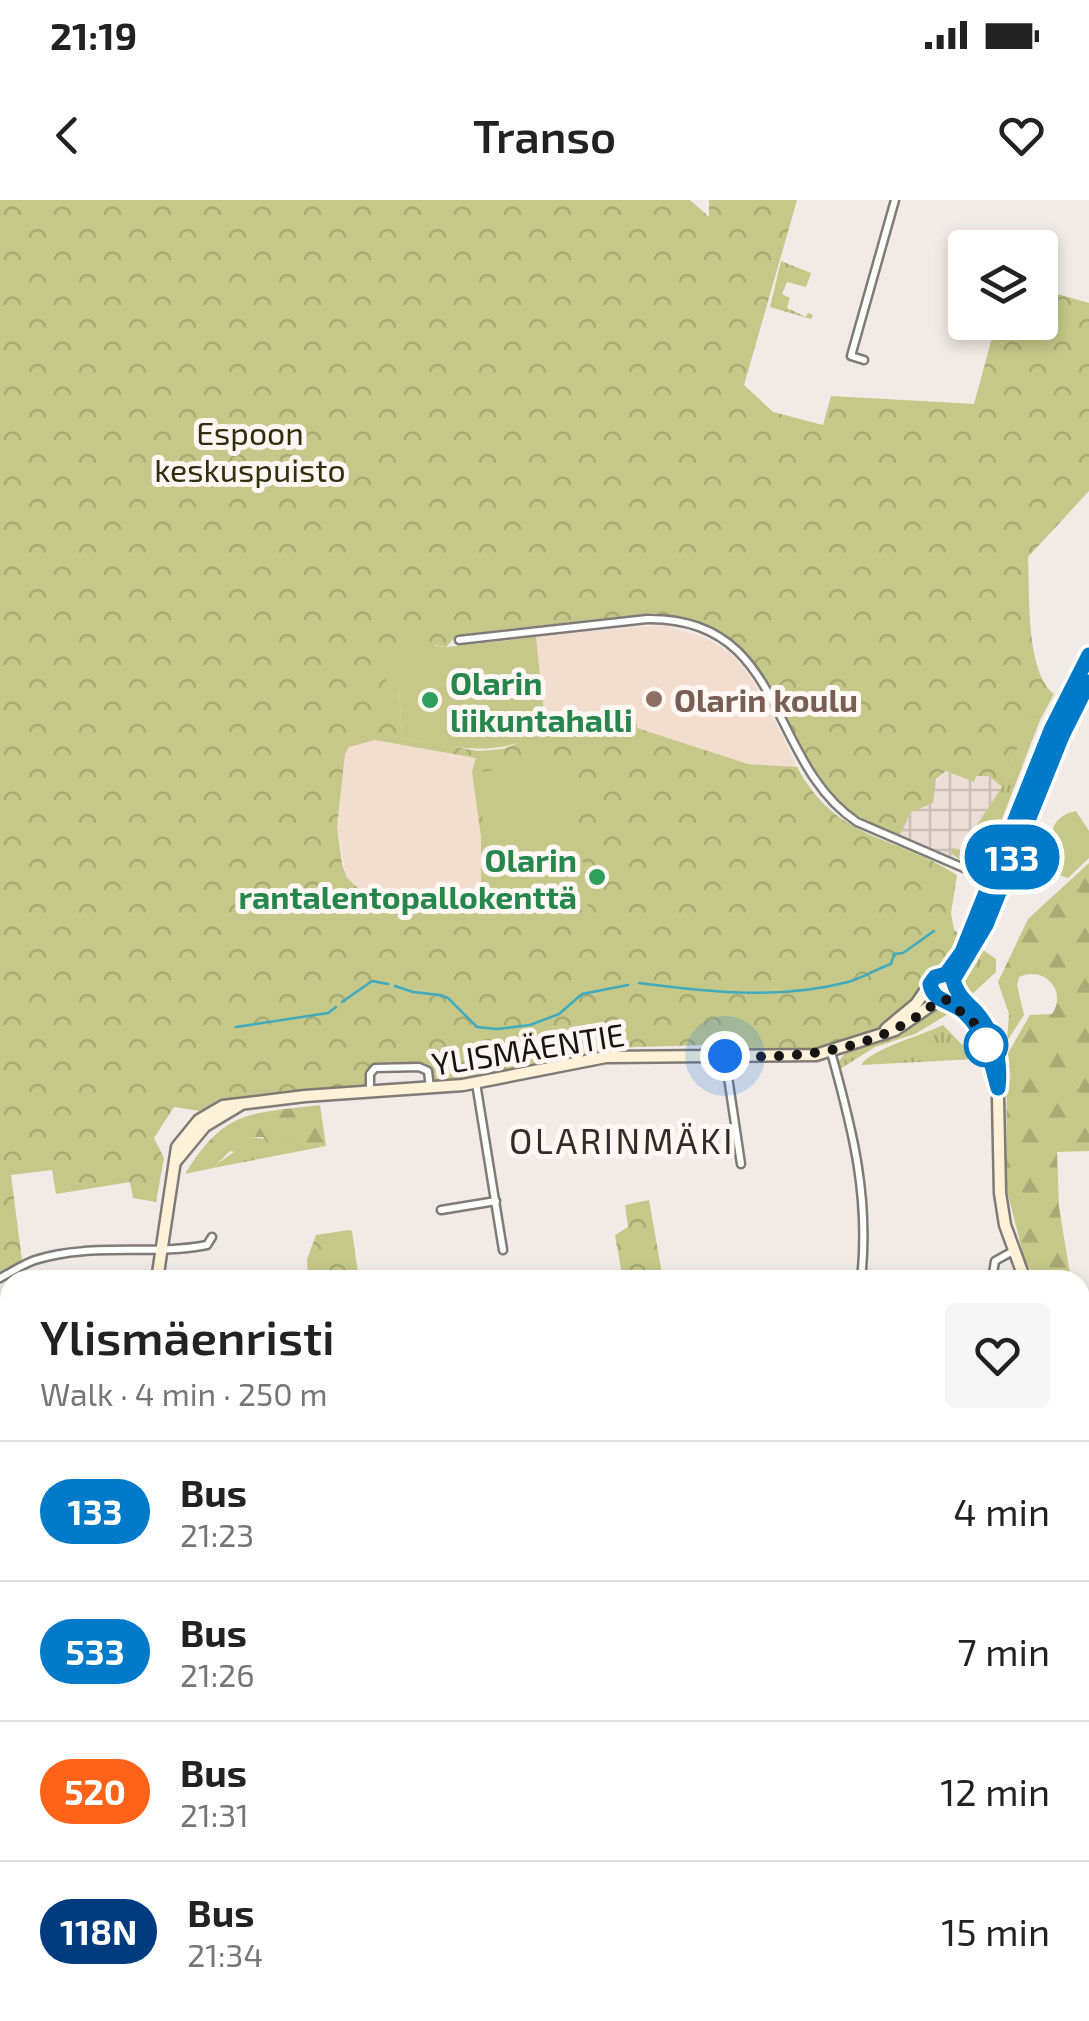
<!DOCTYPE html>
<html lang="en">
<head>
<meta charset="utf-8">
<style>
	:root { --surface:#fff; --page:#f6f6f6; --text:#222; --muted:#767676; --line:#e0e0e0 }
	body { margin:0; font-family:"Exo 2",sans-serif; background:var(--page); color:var(--text); height:100vh; display:flex; flex-direction:column; font-size:38px; white-space:nowrap }
	* { box-sizing:border-box; margin:0 }
	p { font-size:32px; color:var(--muted) }
	.icon { flex:none; width:55px; height:55px; fill:none; stroke:currentColor; stroke-width:2; stroke-linecap:round; stroke-linejoin:round }
	.map { position:relative; flex:1; overflow:hidden }
	.details { position:absolute; left:0px; top:1070px; width:1090px; height:752px; display:flex; flex-direction:column; background:var(--surface); border-radius:30px 30px 0 0; box-shadow:0 5px 15px #0003 }
	.details>* { flex:none }
	.badge { padding:0 20px; border-radius:32px; font-size:35px; line-height:65px }
	.controls { position:absolute; left:948px; top:30px; display:grid; gap:20px }
	.controls a { display:grid; place-items:center; width:110px; height:110px; border-radius:10px; background:var(--surface); box-shadow:0 5px 15px #0003; font-size:50px }
	.you { position:absolute; width:50px; height:50px; margin:-25px; border:8px solid #fff; border-radius:50%; background:#1a73e8; box-shadow:0 0 0 15px #1a73e833 }
	.map>.badge { position:absolute; translate:-50% -50%; box-shadow:0 0 0 5px #fff }
	.round { display:grid; place-items:center; flex:none; width:105px; height:105px; border-radius:10px; background:var(--page) }
	.headline { display:flex; align-items:center; justify-content:space-between; height:170px; padding:0 40px }
	h1 { font-size:48px; font-weight:600; line-height:75px }
	ul { padding:0; list-style:none }
	li { display:flex; align-items:center; gap:30px; height:140px; padding:0 40px; border-top:2px solid var(--line) }
	li div { flex:1 }
	li b { display:block; font-size:38px }
	li em { font-style:normal }
	li .badge { min-width:110px; font-weight:700; text-align:center }
	.status { display:flex; justify-content:space-between; align-items:center; height:70px; padding:0 50px; background:var(--surface); direction:ltr }
	.status svg { height:28px; fill:currentColor }
	header { display:flex; justify-content:space-between; align-items:center; height:130px; padding:0 40px; background:var(--surface); font-size:45px; font-weight:600 }
	.map>svg:first-child { display:block }
</style>
</head>
<body>
<div class="status"><b>21:19</b><svg viewBox="0 0 49 12"><path d="M0 12V9h3v3zM5 12V6h3v6zM10 12V3h3v9zM15 12V0h3v12zM26 1h20v11H26zM47 4h2v5h-2z"/></svg></div>
<header><svg class="icon" aria-label="back" viewBox="0 0 24 24"><path d="M15 5l-7 7 7 7"/></svg>Transo<svg class="icon" aria-label="heart" viewBox="0 0 24 24"><path d="M12 20l-8-8c-3-5 5-10 8-4 3-6 11-1 8 4z"/></svg></header>
<div class="map">
<svg width="1089" height="1821" viewBox="0 0 1089 1821">
	<defs>
		<pattern id="industrial-grid" width="8" height="8" patternUnits="userSpaceOnUse" patternTransform="scale(2.5)"><rect width="8" height="8" fill="#ecded6"/><path d="M0 4h8M4 0v8" fill="none" stroke="#cabeb7"/></pattern>
		<pattern id="grass-tufts" width="24" height="20" patternUnits="userSpaceOnUse" patternTransform="scale(2.5)"><rect width="24" height="20" fill="#c5c888"/><path d="M3 7l-1-3M5 7V3M7 7l1-3M15 17l-1-3M17 17v-4M19 17l1-3" fill="none" stroke="#a8ab74"/></pattern>
		<pattern id="forest-firs" width="22" height="20" patternUnits="userSpaceOnUse" patternTransform="scale(2.5)"><rect width="22" height="20" fill="#c5c888"/><path d="M5 1l3.5 6h-7zM16 11l3.5 6h-7z" fill="#a8ab74"/></pattern>
		<pattern id="park-crowns" width="20" height="18" patternUnits="userSpaceOnUse" patternTransform="scale(2.5)"><rect width="20" height="18" fill="#c5c888"/><path d="M2 6a3 3 0 1 1 6 0M12 15a3 3 0 1 1 6 0" fill="none" stroke="#a8ab74"/></pattern>
	</defs>
	<rect width="100%" height="100%" fill="#f1eae6"/>
	<path fill="url(#industrial-grid)" d="M946,571l27,10 3,-5h13l13,11 -42,63 -6,-2 -1,9 -53,-22 11,-23z"/>
	<g fill="#f2ddcf">
		<path d="M661,425l42,12 25,14 15,15 24,38 30,63 -49,-3 -112,-36v-8l-27,-3 -48,8 -15,7 -10,-95z"/>
		<path d="M375,540l102,18 -5,14 9,64v53l-23,6 -90,3 -21,-20 -10,-51 8,-73 4,-7z"/>
	</g>
	<g fill="url(#grass-tufts)">
		<path d="M781,61l30,12 -5,14 -19,-5 -5,12 8,4 -3,10 19,9 2,-4 5,2 -2,4 -41,-12z"/>
		<path d="M1030,515l10,5 -50,130 -10,16 -16,-3 -13,-10 2,-5 7,2 42,-63z"/>
		<path d="M979,747l17,12v13l-28,26 -7,-7 -2,-10z"/>
		<path d="M939,806l16,4 -40,24 -40,13 -35,22 -1,-8 5,-7 53,-21z"/>
		<path d="M943,825l33,34 -115,6c12,-17 60,-29 82,-40z"/>
		<path d="M250,937l76,9 -113,22c10,-10 32,-21 37,-31z"/>
	</g>
	<g fill="url(#forest-firs)">
		<path d="M1089,663v288l-32,1 2,55 12,73h-34l-12,-19 -19,-74 1,-132 23,-40 22,-1c16,-23 -8,-49 -33,-37l-2,8 7,30 -17,26 2,-27 -11,-32 30,-63z"/>
		<path d="M320,905l6,41 -42,-4 -5,9h-6l-10,-14h-13l-4,17 -16,-3 -17,17 -28,6c40,-65 64,-60 135,-69z"/>
	</g>
	<g fill="url(#park-crowns)" fill-rule="evenodd">
		<path d="M0,0h690l19,17v-17h88l-53,185 29,27 50,13 8,-29 143,8 22,-81 44,-1v-33l49,14v188l-61,66c2,35 -3,114 26,137l-14,26 -10,-4 -28,71 -13,-11h-13l-2,6 -28,-11 -10,8 -3,24 -22,9 -11,23c-21,-9 -44,-17 -61,-33 -18,-15 -29,-36 -40,-57 -35,-73 -56,-121 -145,-132l-197,22 -11,12 -17,-3 -30,43 3,51 76,13 25,-2 58,-24 48,-8 27,3 1,8 111,36 49,3c40,75 99,68 160,108l-6,38 3,17 9,7c-9,16 -18,23 -30,35 -5,5 -7,13 -12,19 -6,8 -14,16 -21,22 -52,48 -129,39 -192,35l-1,-3 -104,3 -1,3 -159,32h-7l-5,-12 -10,-7 -49,2 -8,21 -142,13 -22,11 -26,-4 -20,31 10,20 -8,44 -23,-4 -3,-16 -74,12 -4,-24 -41,5 11,86 -22,11zM375,540l101,18 -4,14 9,65v52l-23,6 -89,3 -22,-20 -5,-14 -5,-37 8,-73 4,-7z"/>
		<path d="M649,1000l13,74 -39,6 -8,-45 13,-8 -3,-22z"/>
		<path d="M349,1030l3,1 7,49h-51l-1,-21 9,-24z"/>
	</g>
	<g fill="#c5c888">
		<path d="M536,437l10,95c-52,26 -90,16 -144,6l-3,-50h-12l-3,-28 39,-21 13,7 10,1z"/>
		<path d="M567,562l5,3 16,144 -95,10 -15,-147z"/>
		<path d="M1076,611l13,20v27l-21,20 -9,-3 -14,-13c6,-22 3,-46 31,-51z"/>
	</g>
	<g fill="none" stroke-linecap="round" stroke-linejoin="round">
		<g stroke="#40aabf" stroke-width="2.5">
			<path d="M639,783c69,9 140,17 209,-1 15,-4 28,-13 43,-18l3,-10 9,-1 31,-22"/>
			<path d="M395,786l18,6 27,3 8,3 29,29 20,2 33,-4 29,-11 23,-20 46,-9"/>
			<path d="M342,802l30,-21 16,3"/>
			<path d="M236,827l92,-14 8,-6"/>
		</g>
		<defs>
			<g id="street">
				<path d="M864,160l-13,-4 44,-156"/>
				<path d="M459,440l188,-21c140,-2 119,142 210,203l144,62"/>
				<path d="M831,852c22,79 39,146 30,228"/>
				<path d="M725,857l16,107"/>
				<path d="M476,883l27,167"/>
				<path d="M370,891v-17l5,-6 44,-1 9,4 2,17"/>
				<path d="M441,1010l55,-9"/>
				<path d="M0,1078c12,-6 23,-14 35,-18 56,-18 116,-4 172,-15l5,-8"/>
				<path d="M992,1080l3,-19 18,-10"/>
				<path d="M1080,1141l9,-6"/>
				<path d="M0,1238l10,-2"/>
				<path d="M1080,1637l9,-1"/>
				<path d="M1080,1733l9,-2"/>
				<path d="M176,1812l4,9"/>
				<path d="M567,1812l2,9"/>
				<path d="M287,1821l16,-9"/>
				<path d="M898,1821l11,-9"/>
				<path d="M1012,1821l2,-9"/>
			</g>
			<g id="secondary">
				<path d="M955,790l25,27 17,34 3,142 5,32 20,55"/>
				<path d="M947,800c28,15 41,43 46,73"/>
				<path d="M886,829l30,-25 14,-20"/>
				<path d="M176,961l29,-35 35,-21"/>
				<path d="M157,1080l20,-133 22,-27 24,-14 82,-10 158,-11 143,-28 210,-2 79,-25 44,-30"/>
				<path d="M1080,1190l9,14"/>
				<path d="M1080,1493l9,-2"/>
				<path d="M0,1497l10,-2"/>
				<path d="M402,1812l4,9"/>
			</g>
			<path id="primary" d="M1089,455l-38,75 -89,221 -17,23 -10,3 -5,7 1,9 8,7h8l8,-7 -2,-13 33,-55 76,-189 27,-53"/>
		</defs>
		<use href="#street" stroke="#817b77" stroke-width="11"/>
		<use href="#secondary" stroke="#817b77" stroke-width="15"/>
		<use href="#primary" stroke="#aa9056" stroke-width="15"/>
		<use href="#street" stroke="#fff" stroke-width="6"/>
		<use href="#secondary" stroke="#fdf2d7" stroke-width="10"/>
		<use href="#primary" stroke="#fbe4af" stroke-width="10"/>
	</g>
	<g fill="none" stroke-linecap="round" stroke-linejoin="round">
		<defs>
			<path id="line" d="M1089,455l-38,75 -89,222 -16,22 -11,3 -5,7c3,19 22,16 35,29 22,21 25,47 33,75 3,-28 -3,-54 -22,-76 -11,-11 -19,-17 -23,-32l33,-55 76,-189 27,-54"/>
		</defs>
		<use href="#line" stroke="#fff" stroke-width="22"/>
		<use href="#line" stroke="#007ac9" stroke-width="15"/>
		<path stroke="#171513" stroke-width="10" stroke-dasharray="0 18" d="M725,856c77,3 153,-4 214,-56h8l27,23 12,22"/>
	</g>
	<circle fill="#8d6e63" stroke="#fef7f3" stroke-width="4" cx="654" cy="499" r="10"/>
	<g fill="#2e9e5b" stroke="#fef7f3" stroke-width="4">
		<circle cx="430" cy="500" r="10"/>
		<circle cx="597" cy="677" r="10"/>
	</g>
	<circle fill="#fff" stroke="#007ac9" stroke-width="5" cx="986" cy="845" r="20"/>
	<g text-anchor="middle" dominant-baseline="central" stroke-width="10" stroke-linejoin="round" paint-order="stroke">
		<g font-size="32" fill="#2e2f0d" stroke="#fef7f3">
			<text x="250" y="232">Espoon<tspan x="250" dy="37">keskuspuisto</tspan></text>
		</g>
		<g font-size="32" font-weight="bold" fill="#27864d" stroke="#fef7f3" text-anchor="start">
			<text x="450" y="482">Olarin<tspan x="450" dy="37">liikuntahalli</tspan></text>
			<text x="577" y="659" text-anchor="end">Olarin<tspan x="577" dy="37">rantalentopallokenttä</tspan></text>
		</g>
		<g font-size="32" font-weight="bold" fill="#785e54" stroke="#fef7f3" text-anchor="start">
			<text x="674" y="499">Olarin koulu</text>
		</g>
		<g font-size="32" fill="#171513" stroke="#fef7f3">
			<text transform="translate(528 848) rotate(-9)">YLISMÄENTIE</text>
		</g>
		<g font-size="35" letter-spacing="2.5" fill="#312c29" stroke="#fef7f3">
			<text x="622" y="940">OLARINMÄKI</text>
		</g>
	</g>
</svg>
<div class="controls">
<a><svg class="icon" aria-label="layers" viewBox="0 0 24 24"><path d="M12 4l9 5-9 5-9-5zM3 14l9 5 9-5"/></svg></a>
</div>
<div class="you" style="left:725px;top:856px"></div>
<b class="badge" style="left:1012px;top:657px;background:#007ac9;color:#fff">133</b>
<section class="details">
<div class="headline"><div><h1>Ylismäenristi</h1><p>Walk · 4 min · 250 m</p></div><a class="round"><svg class="icon" aria-label="heart" viewBox="0 0 24 24"><path d="M12 20l-8-8c-3-5 5-10 8-4 3-6 11-1 8 4z"/></svg></a></div>
<ul>
<li><span class="badge" style="background:#007ac9;color:#fff">133</span><div><b>Bus</b><p>21:23</p></div><em>4 min</em></li>
<li><span class="badge" style="background:#007ac9;color:#fff">533</span><div><b>Bus</b><p>21:26</p></div><em>7 min</em></li>
<li><span class="badge" style="background:#ff6319;color:#fff">520</span><div><b>Bus</b><p>21:31</p></div><em>12 min</em></li>
<li><span class="badge" style="background:#003b80;color:#fff">118N</span><div><b>Bus</b><p>21:34</p></div><em>15 min</em></li>
</ul>
</section>
</div>
</body>
</html>
